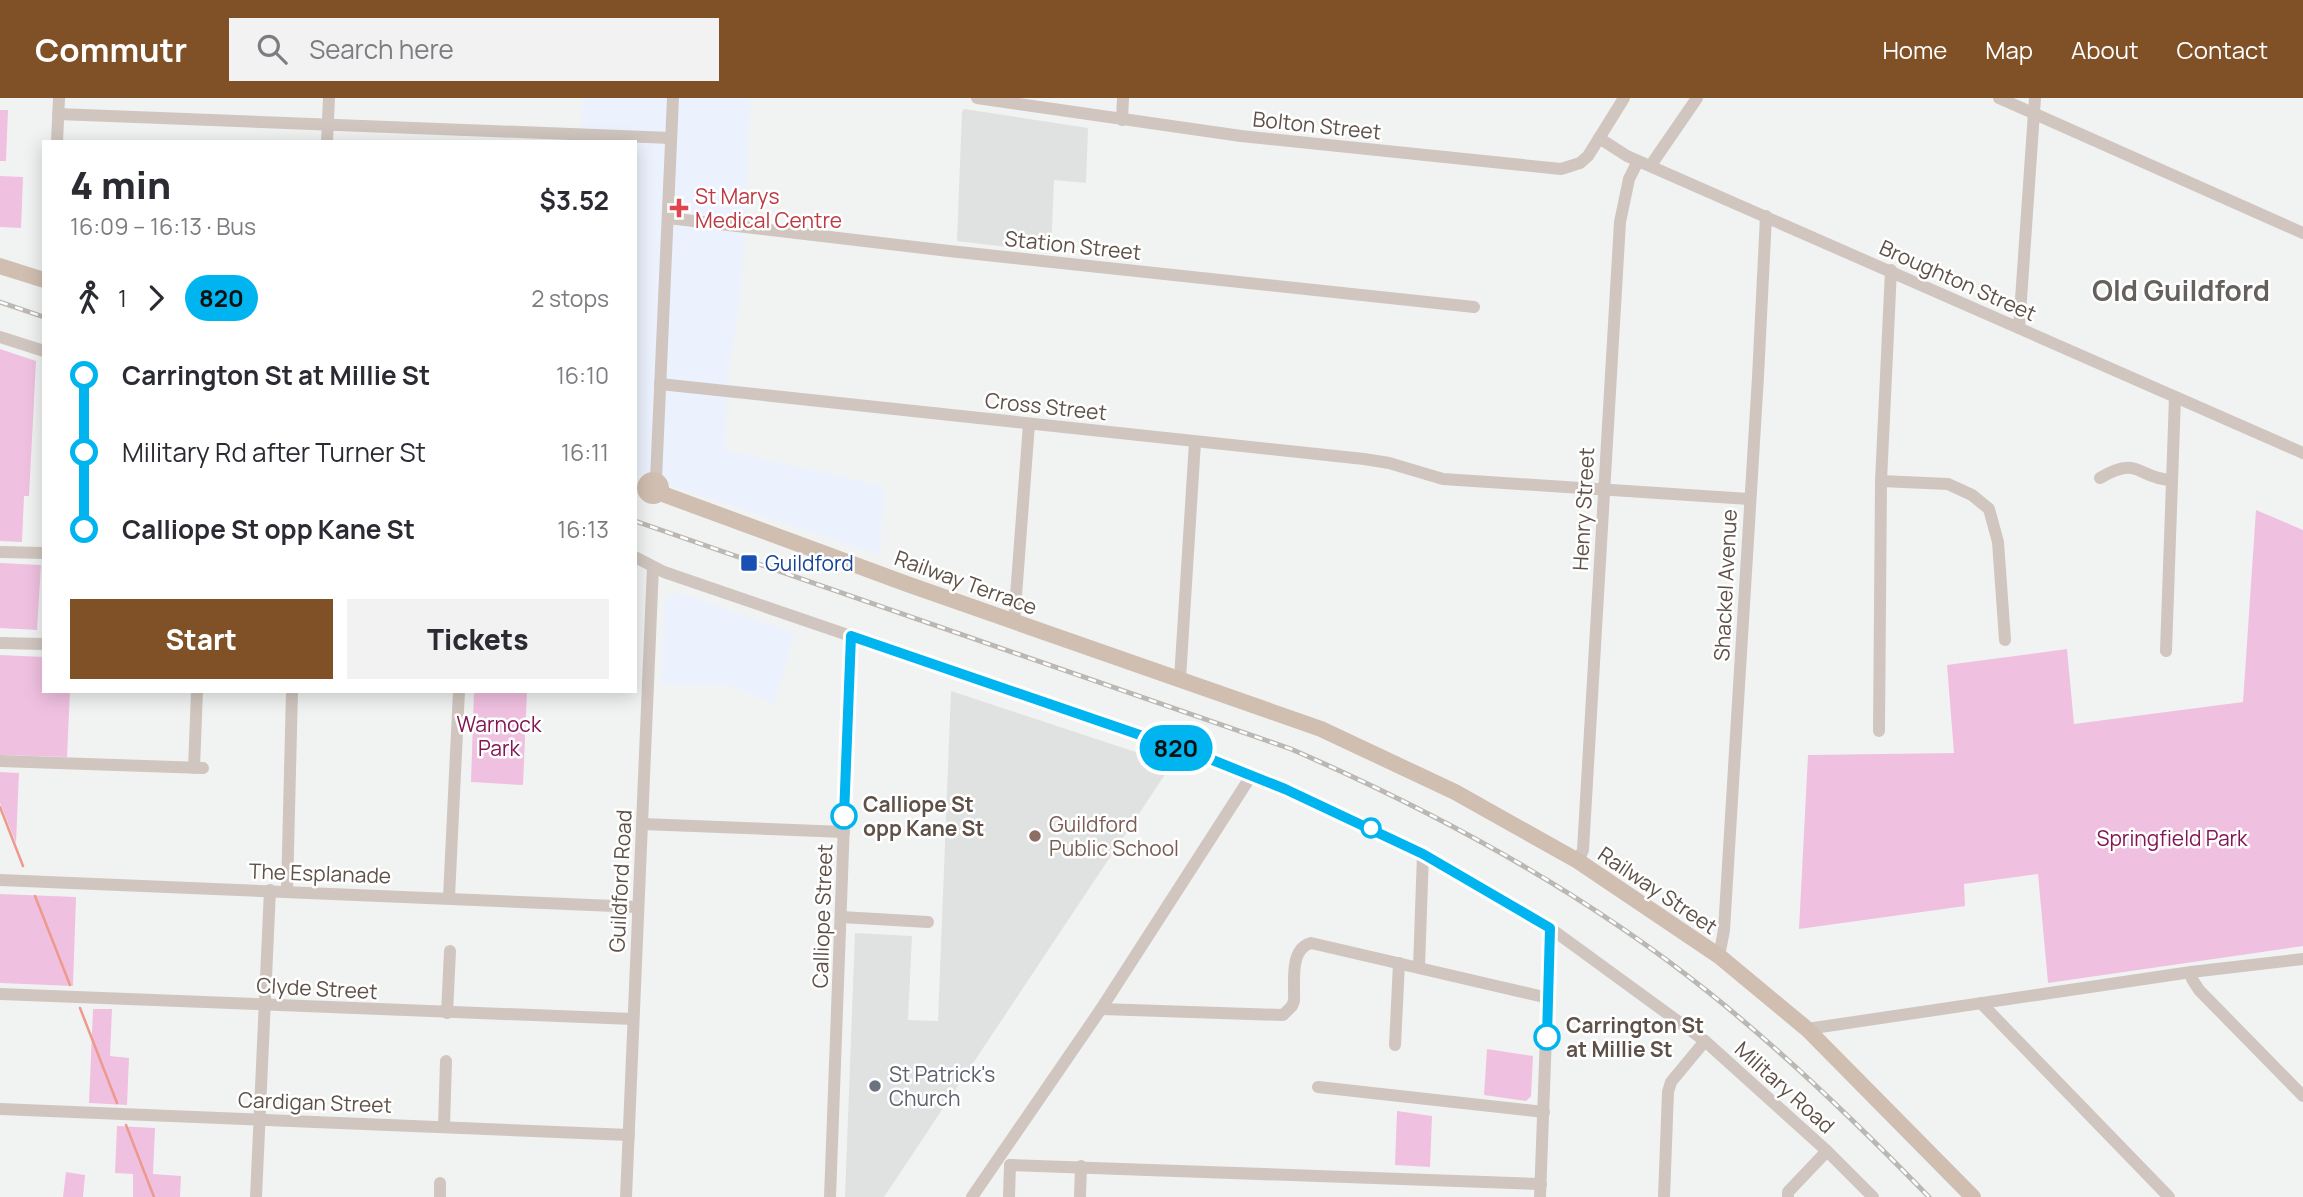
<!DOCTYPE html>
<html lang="en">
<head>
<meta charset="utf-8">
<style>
	:root { --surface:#fff; --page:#f2f2f3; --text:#2b2b33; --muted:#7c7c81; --accent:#805026 }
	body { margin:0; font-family:Manrope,sans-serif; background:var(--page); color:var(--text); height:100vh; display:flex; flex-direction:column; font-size:26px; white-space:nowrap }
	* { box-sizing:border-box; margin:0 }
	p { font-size:23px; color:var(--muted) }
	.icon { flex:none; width:38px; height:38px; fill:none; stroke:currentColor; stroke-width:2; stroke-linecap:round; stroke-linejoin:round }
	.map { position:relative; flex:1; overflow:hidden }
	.drawer { position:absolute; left:42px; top:42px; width:595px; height:553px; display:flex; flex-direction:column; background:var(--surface); border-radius:0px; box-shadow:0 4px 18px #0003 }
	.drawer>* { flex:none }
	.badge { padding:0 14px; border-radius:23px; font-size:24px; line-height:46px }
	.map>.badge { position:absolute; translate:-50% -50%; box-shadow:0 0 0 4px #fff }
	.legs { display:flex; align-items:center; gap:10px; height:77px; padding:0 28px; font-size:23px }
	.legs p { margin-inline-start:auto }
	.head { display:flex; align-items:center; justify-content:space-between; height:119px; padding:0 28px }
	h1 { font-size:38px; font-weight:800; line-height:52px }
	.primary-button { display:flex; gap:14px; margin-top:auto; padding:14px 28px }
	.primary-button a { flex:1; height:80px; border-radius:0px; background:var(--accent); color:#fff; font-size:28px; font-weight:800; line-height:80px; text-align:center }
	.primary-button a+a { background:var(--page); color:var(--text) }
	ul { padding:0 28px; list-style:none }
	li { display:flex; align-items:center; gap:24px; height:77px; font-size:26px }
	li i { display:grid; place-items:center; width:10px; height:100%; margin:0 9px; background:currentColor }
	li i::after { content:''; width:18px; height:18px; margin:-9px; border:5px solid; border-radius:50%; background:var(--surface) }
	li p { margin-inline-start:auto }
	li:first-child i { background:linear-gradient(#0000 50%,currentColor 0) }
	li:last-child i { background:linear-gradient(currentColor 50%,#0000 0) }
	header { display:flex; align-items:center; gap:42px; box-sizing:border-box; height:98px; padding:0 35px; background:var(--accent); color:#fff }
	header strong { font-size:33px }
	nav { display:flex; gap:38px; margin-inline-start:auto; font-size:24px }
	.search { width:490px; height:63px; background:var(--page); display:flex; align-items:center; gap:18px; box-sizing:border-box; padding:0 24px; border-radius:0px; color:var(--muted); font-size:26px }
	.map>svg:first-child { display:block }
</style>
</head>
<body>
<header>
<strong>Commutr</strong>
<div class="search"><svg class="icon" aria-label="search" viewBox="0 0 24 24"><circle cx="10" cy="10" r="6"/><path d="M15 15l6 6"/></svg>Search here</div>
<nav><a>Home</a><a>Map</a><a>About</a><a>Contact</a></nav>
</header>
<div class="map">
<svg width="2303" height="1099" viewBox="0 0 2303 1099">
	<rect width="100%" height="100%" fill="#f1f3f3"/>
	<g fill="#ecf2fd">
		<path d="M583,0h168l-10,195 -13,86 -3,71 159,36 -4,69 -245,-81v-332h-55z"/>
		<path d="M677,494l118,41 -21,71 -46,-19h-67l4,-85 3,-5z"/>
	</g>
	<g fill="#e0e1e1">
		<path d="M964,11l124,19 -2,55 -32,-3 -3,72 -94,-11 5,-129z"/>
		<path d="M951,593l221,73 -288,433h-39l10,-264 57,3 -4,84 30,1z"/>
	</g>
	<g fill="#f0c0e1">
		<path d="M0,12h8l-2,51h-6z"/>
		<path d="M0,78l23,1 -2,51 -21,-1z"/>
		<path d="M0,251l36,12 -7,135h-5l-2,46 -22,-1z"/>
		<path d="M2256,412l47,20v416l-255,37 -10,-109 -74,10 1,22 -166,23 9,-174 146,-2 -7,-88 120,-16 7,75 169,-22z"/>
		<path d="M0,465l41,2 -4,65 -37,-2z"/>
		<path d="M0,557l44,2v34h26l-3,66 -67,-2z"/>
		<path d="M474,593h53l-4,94 -52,-3z"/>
		<path d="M0,674l19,1 -3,70 -16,-40z"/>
		<path d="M0,796l76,3 -3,89 -73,-3z"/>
		<path d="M93,911h19l-2,47 19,2 -2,47 -38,-2z"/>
		<path d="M1487,951l46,7 -2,40 -5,5 -42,-6z"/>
		<path d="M1397,1013l35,5 -2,51 -35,-2z"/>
		<path d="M117,1028l38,2 -2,46 28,2 -1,21h-47v-23l-18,-1z"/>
		<path d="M66,1074l19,3 -2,22h-20z"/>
	</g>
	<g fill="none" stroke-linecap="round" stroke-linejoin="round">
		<g stroke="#ed9a8d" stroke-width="2.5">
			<path d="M0,709l23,59"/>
			<path d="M35,798l35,89"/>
			<path d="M80,910l37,95"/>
			<path d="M126,1027l28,72"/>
		</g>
		<g stroke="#d0c6bf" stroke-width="12">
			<path d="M977,0l264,38 320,33 19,-6 8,-7 36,-58"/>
			<path d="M1999,0l304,135"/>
			<path d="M58,16l613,24"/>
			<path d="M1122,22l1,-22"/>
			<path d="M1599,40l28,18 676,297"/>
			<path d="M57,44l2,-44"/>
			<path d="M327,44l2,-44"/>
			<path d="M1651,67l46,-67"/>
			<path d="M668,120l281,33 525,56"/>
			<path d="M2019,230l16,-230"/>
			<path d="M0,239l44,14"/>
			<path d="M660,286l704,75 25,4 54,16 306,20"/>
			<path d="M2100,380c40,-23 36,0 71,2"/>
			<path d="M656,381l17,-381"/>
			<path d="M1881,383l67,3 24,11 17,14 9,33 7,98"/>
			<path d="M0,454l44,1"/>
			<path d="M635,459l29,15 546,187 75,30 97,44 41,21 127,74 155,113 122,110 46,46"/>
			<path d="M1014,524l15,-198"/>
			<path d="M0,545l44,1"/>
			<path d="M2166,553l9,-254"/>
			<path d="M1180,581l15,-237"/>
			<path d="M1879,633l2,-250 10,-211"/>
			<path d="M0,663l203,7"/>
			<path d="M194,670l3,-77"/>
			<path d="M642,726l202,8"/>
			<path d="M1578,763l5,-11 37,-628 9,-43 9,-18"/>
			<path d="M0,782l638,27"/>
			<path d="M287,793l5,-200"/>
			<path d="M449,799l10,-206"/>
			<path d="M841,819l87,5"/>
			<path d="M1719,858l5,-26 34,-553 8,-161"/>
			<path d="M1419,869l4,-113"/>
			<path d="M2191,874l1,7 7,11 104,106"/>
			<path d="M0,896l633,25"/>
			<path d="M1981,905l188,194"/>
			<path d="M1101,911l182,6 9,-9 2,-5c1,-19 -5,-52 17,-58l237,55"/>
			<path d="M447,915l3,-62"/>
			<path d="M1807,931l384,-57 112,-13"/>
			<path d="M1395,947l4,-82"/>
			<path d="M1318,989l226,25"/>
			<path d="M0,1011l629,26"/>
			<path d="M444,1029l2,-66"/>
			<path d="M1010,1067l531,19"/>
			<path d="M256,1099l14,-307"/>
			<path d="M440,1099v-14"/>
			<path d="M626,1099l27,-630"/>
			<path d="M830,1099l21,-561"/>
			<path d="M972,1099l129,-188 150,-233"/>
			<path d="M1009,1099l1,-32"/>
			<path d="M1080,1099l1,-31"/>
			<path d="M1540,1099l10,-269"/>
			<path d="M1664,1099l4,-105 3,-10 34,-41"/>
			<path d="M1788,1099v-5l39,-41"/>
		</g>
		<g stroke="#d0beb1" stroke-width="16">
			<path d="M0,168l44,14"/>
			<circle cx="653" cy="390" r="8"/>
			<path d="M660,395l247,91 414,145 134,63 123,69 141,95 88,73 166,168"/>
		</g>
		<defs>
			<g id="rail">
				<path d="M0,204l44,15"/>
				<path d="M635,423l656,228c147,64 291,142 416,242 79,63 152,134 222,206"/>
			</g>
		</defs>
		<use href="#rail" stroke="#bbb8b3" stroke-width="5"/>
		<use href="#rail" stroke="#fff" stroke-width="2.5" stroke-dasharray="8" stroke-linecap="butt"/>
	</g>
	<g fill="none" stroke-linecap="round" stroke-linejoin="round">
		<defs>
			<path id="line-1" d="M844,718l7,-180 359,123 75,30 138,65 127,74 -3,109"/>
		</defs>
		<use href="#line-1" stroke="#fff" stroke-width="16"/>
		<use href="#line-1" stroke="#00b5ef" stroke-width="10"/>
	</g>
	<path fill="#e0444e" stroke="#fff" stroke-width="2.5" d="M675.5 99.5h7v7h7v7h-7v7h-7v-7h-7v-7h7z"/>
	<rect fill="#1a4fb4" stroke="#fff" stroke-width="2.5" x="740" y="456" width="18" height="18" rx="3.5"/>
	<g fill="#fff" stroke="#00b5ef" stroke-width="3.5">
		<circle cx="844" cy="718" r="12"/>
		<circle cx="1371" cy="730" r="9"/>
		<circle cx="1547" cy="939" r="12"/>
	</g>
	<circle fill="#8d6e63" stroke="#fff" stroke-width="2.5" cx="1035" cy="738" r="7"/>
	<circle fill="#6b7280" stroke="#fff" stroke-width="2.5" cx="875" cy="988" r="7"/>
	<g text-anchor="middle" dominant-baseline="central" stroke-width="5" stroke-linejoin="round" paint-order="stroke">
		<g font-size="21" fill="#5f5148" stroke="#fff">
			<text transform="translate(1317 27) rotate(6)">Bolton Street</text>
			<text transform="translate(1073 147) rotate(6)">Station Street</text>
			<text transform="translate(1958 182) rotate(24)">Broughton Street</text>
			<text transform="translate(1046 308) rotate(6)">Cross Street</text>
			<text transform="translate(1583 411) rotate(-87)">Henry Street</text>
			<text transform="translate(966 484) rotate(20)">Railway Terrace</text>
			<text transform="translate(1725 487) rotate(-87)">Shackel Avenue</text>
			<text transform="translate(320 775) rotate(2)">The Esplanade</text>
			<text transform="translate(620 783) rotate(-87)">Guildford Road</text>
			<text transform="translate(1658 792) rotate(34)">Railway Street</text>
			<text transform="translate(822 818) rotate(-88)">Calliope Street</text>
			<text transform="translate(317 890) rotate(3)">Clyde Street</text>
			<text transform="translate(1785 989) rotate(42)">Military Road</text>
			<text transform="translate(315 1004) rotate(2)">Cardigan Street</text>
		</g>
		<g font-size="21" fill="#be3a42" stroke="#fff" text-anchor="start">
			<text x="695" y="98">St Marys<tspan x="695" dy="24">Medical Centre</tspan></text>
		</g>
		<g font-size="21" fill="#164399" stroke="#fff" text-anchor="start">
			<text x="765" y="465">Guildford</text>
		</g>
		<g font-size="21" fill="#831654" stroke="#fff">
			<text x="499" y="626">Warnock<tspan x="499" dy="24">Park</tspan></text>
			<text x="2172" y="740">Springfield Park</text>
		</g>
		<g font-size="21" font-weight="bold" fill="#5f5148" stroke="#fff" text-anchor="start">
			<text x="863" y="706">Calliope St<tspan x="863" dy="24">opp Kane St</tspan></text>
			<text x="1566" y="927">Carrington St<tspan x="1566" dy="24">at Millie St</tspan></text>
		</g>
		<g font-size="21" fill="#785e54" stroke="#fff" text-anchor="start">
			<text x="1049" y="726">Guildford<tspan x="1049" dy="24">Public School</tspan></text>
		</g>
		<g font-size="21" fill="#5b616d" stroke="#fff" text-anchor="start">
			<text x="889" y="976">St Patrick's<tspan x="889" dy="24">Church</tspan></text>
		</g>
		<g font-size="28" font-weight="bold" fill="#66615d" stroke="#fff">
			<text x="2181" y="192">Old Guildford</text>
		</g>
	</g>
</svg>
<b class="badge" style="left:1176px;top:650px;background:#00b5ef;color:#111">820</b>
<section class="drawer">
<div class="head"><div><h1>4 min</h1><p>16:09 – 16:13 · Bus</p></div><b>$3.52</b></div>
<div class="legs"><svg class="icon" aria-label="walk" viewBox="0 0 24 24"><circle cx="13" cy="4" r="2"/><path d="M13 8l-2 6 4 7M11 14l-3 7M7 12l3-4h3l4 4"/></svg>1<svg class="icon" aria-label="forward" viewBox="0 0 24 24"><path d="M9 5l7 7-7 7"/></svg><b class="badge" style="background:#00b5ef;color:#111">820</b><p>2 stops</p></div>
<ul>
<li><i style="color:#00b5ef"></i><b>Carrington St at Millie St</b><p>16:10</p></li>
<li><i style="color:#00b5ef"></i><span>Military Rd after Turner St</span><p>16:11</p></li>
<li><i style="color:#00b5ef"></i><b>Calliope St opp Kane St</b><p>16:13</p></li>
</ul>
<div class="primary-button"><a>Start</a><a>Tickets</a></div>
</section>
</div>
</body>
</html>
